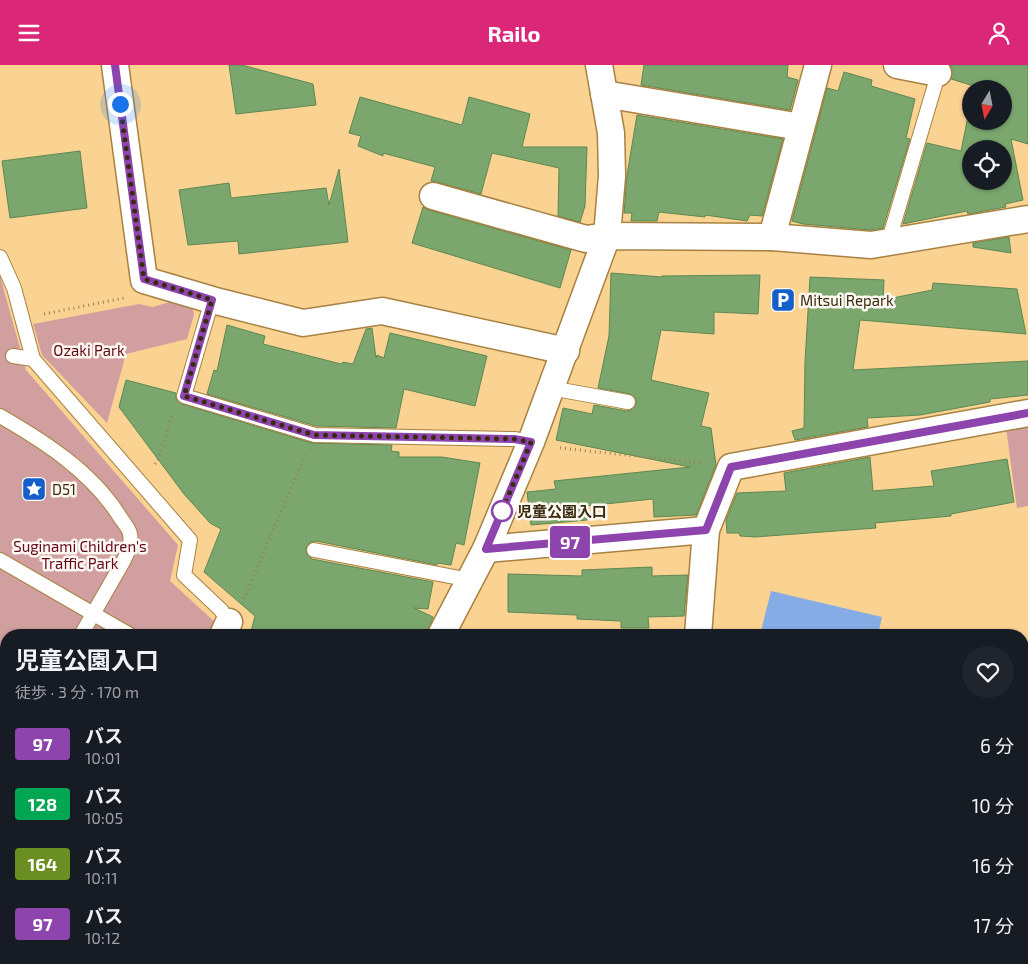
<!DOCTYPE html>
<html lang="ja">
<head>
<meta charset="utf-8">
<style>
	:root { --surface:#171b24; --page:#20242c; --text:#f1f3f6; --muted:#9ea1a6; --accent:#db2777 }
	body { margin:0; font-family:"Exo 2","Noto Sans JP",sans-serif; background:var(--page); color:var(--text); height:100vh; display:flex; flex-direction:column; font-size:19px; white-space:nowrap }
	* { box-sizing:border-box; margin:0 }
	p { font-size:16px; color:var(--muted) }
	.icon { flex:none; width:28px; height:28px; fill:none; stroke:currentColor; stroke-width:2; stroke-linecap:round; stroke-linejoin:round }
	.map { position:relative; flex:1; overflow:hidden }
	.drawer { position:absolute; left:0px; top:564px; width:1029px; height:336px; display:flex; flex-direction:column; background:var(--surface); border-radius:20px 20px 0 0; box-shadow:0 1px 4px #0004 }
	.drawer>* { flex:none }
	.badge { padding:0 10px; border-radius:4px; font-size:18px; line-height:32px }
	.needle { width:32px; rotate:190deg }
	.tools { position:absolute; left:962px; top:15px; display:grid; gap:10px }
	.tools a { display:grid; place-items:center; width:50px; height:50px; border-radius:50%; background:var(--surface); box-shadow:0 1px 4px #0004; font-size:25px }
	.you { position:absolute; width:25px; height:25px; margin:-12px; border:4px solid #fff; border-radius:50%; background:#1a73e8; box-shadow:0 0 0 8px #1a73e833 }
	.map>.badge { position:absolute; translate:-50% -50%; box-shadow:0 0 0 2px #fff }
	.round { display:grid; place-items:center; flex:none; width:52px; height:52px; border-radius:26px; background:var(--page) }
	.head { display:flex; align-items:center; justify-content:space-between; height:85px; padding:0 15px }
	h1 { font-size:24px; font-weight:700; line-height:38px }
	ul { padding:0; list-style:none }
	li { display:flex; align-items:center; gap:15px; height:60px; padding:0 15px }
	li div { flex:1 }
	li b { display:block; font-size:19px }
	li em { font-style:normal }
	li .badge { min-width:55px; font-weight:700; text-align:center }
	header { display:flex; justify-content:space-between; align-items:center; height:65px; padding:0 15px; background:var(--accent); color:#fff; font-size:22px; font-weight:700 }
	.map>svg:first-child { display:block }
</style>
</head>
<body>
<header><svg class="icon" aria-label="menu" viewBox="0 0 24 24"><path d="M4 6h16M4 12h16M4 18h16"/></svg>Railo<svg class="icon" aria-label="person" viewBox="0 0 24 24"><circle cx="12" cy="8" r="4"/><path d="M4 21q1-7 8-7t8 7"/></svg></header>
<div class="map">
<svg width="1028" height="899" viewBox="0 0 1028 899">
	<rect width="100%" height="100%" fill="#fad291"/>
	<g fill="#d19f9f">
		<path d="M0,211l26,94 152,175 -8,36 47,43 -5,11h-206v69l-6,-4z"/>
		<path d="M173,236l19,5 2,9 -7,24 -61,15 -19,69 -65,-68 -9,-31 106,-20 14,3z"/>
		<path d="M1028,358v83l-11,2 -11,-80z"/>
		<path d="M0,770l6,4v120h55l-7,5h-54z"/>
	</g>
	<path fill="#86ace6" d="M771,526l111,26 -4,18h-118z"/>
	<g fill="#7ba76e" stroke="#5d8851" fill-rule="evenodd">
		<path d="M229,0h13l71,19 3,21 -80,9z"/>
		<path d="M644,0h144l-1,12 11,3 -8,30 -149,-25z"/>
		<path d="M950,0h78v79l-17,-5 12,61 -18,4 1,3 -38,7 -1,-3 -64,13 24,-81 34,8 10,-50v20h33v-32h-30v-3l-23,-7 1,-10zM971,84h33v32h-33z"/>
		<path d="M844,7l28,8 -1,6 44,13 -9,39 4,1 -27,89 -13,2 -67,-6 -11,-3 35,-133 11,3z"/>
		<path d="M360,32l102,28 7,-28 61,17 -8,33h65l-2,59 -5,16 -22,-6 1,-48 -67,-15 -11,41 -44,-12 -6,-1 4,-14 -52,-14v3l-25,-10 3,-10 -12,-3z"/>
		<path d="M637,50l146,24 -21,77 -12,-1 -3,6 -42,-6v2l-46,-5 -2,9h-26l1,-8h-8l3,-38z"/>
		<path d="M80,86l7,57 -77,10 -8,-57z"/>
		<path d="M339,104l9,73 -109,12 -1,-13 -50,4 -9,-55 50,-7 2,15 95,-10 3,17z"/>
		<path d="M423,142l6,3 142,40 -11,38 -148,-45z"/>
		<path d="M1009,172l2,16 -38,-6v-4z"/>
		<path d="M611,208l51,4v-1l98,-1 -2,39 -44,-2v22l-53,-4 -10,50 58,13 -8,33 10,2 5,37 -20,50 -42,2 -1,-18 -67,7 1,14 -56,5 -4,-33 29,-3 -2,-8 136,-14 -134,-27 7,-32 29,6 2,-9 33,6 4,-1 5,-6v-5l-6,-5 -32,-6 11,-52z"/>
		<path d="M810,212l74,3 -1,20 49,-10 1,-7 84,6 9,45 -166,-14 -7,50 175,-9v34l-38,4v3l-70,13 -53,3 1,9 -73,13 -3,-9 12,-3 1,-66z"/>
		<path d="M227,260l38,11 -2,8 78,20 2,-2 10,2 13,-35 6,-1 4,30 1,-3 7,3 6,-25 97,23 -12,50 -71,-17 -8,39 -80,-2 -109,-32 7,-24 3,1z"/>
		<path d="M126,315l50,13v6l6,5 130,39 80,2 -1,6 8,1v5h43l38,6 -16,82 -8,-2 -5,22 -14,-2v2l-121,-24 -5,1 -5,6v5l6,6 121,23 -5,27 -14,-1 19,9 -7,18h-176l5,-19 -51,-44 17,-43 -11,-6 -26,-29 -65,-87z"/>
		<path d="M870,392l3,34 61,-5 -3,-15 76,-12 7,43 -63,12v2l-76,7 1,5 -121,9 -15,-1 -1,-3h-12l-1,-13 11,-27 49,-2 -2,-18z"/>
		<path d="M652,502v9l36,-1 -4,41 -36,1 1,11h-28v-7l-44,-2v-4l-69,-3v-38l74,2v-6z"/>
	</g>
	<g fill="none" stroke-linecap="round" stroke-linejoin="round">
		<defs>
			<g id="service">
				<path d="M888,178l52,-175"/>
				<path d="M0,192l14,31 19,71 157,181 -6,35 37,35 8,12"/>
				<path d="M212,235l-28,96 131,39 199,4 17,3"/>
				<path d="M13,291l20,3"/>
				<path d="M550,323l78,14"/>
				<path d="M0,351c45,26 92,56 120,101 3,5 9,11 10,17 2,9 -2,17 -6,26l-43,75"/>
				<path d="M314,485l156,30"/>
				<path d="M0,495l130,75"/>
				<path d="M0,608l6,3"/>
			</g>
			<g id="minor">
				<path d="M115,0l29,215 68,20 91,23 79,-12 184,40"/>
				<path d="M897,0l41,8"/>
				<path d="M604,29l197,33"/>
				<path d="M433,131l153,43 21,-3 165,1 99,8 157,-26"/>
				<path d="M772,172l46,-172"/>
				<path d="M486,484l220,-19"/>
				<path d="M223,570l6,-13"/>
				<path d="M441,570l45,-86 45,-107 76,-206 5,-60 -1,-43 -12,-68"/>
				<path d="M698,570l8,-105 25,-63 297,-54"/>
				<path d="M0,761l6,4"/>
				<path d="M596,894l34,5"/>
				<path d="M71,899l4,-5"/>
				<path d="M340,899v-5"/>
				<path d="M661,899v-5"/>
			</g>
		</defs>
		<use href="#service" stroke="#a78242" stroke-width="16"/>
		<use href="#minor" stroke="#a78242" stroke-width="29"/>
		<g stroke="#9a7f51" stroke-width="3" stroke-dasharray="1 4" stroke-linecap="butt">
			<path d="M44,249l80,-16"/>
			<path d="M560,383l141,15"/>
			<path d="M155,399l3,-4 14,-44"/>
			<path d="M244,534l61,-144"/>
		</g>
		<use href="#service" stroke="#fff" stroke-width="14"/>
		<use href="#minor" stroke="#fff" stroke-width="26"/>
	</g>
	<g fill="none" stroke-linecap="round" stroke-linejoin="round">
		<defs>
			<path id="line" d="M115,0l29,214 68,21 -28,96 130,39 200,4 17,3 -45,107 220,-19 25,-63 297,-54"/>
		</defs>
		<use href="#line" stroke="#fff" stroke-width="11"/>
		<use href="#line" stroke="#8e44ad" stroke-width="8"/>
		<path stroke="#3a2b10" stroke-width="5" stroke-dasharray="0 9" d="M120,39l24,175 68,21 -28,96 130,39 200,4 17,3 -30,71 1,-2"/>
	</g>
	<defs>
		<symbol id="parking-square" viewBox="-11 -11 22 22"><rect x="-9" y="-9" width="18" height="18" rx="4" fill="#155fca" stroke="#fdf9f2"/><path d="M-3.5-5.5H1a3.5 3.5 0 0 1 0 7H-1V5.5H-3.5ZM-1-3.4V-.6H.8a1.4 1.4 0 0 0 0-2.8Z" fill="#fff"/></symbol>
		<symbol id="sight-square" viewBox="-11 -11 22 22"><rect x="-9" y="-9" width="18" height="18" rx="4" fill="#155fca" stroke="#fdf9f2"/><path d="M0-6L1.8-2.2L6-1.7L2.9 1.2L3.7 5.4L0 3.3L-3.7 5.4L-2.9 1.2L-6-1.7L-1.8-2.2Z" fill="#fff"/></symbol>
	</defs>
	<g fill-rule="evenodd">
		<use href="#parking-square" x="769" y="221" width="28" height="28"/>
		<use href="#sight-square" x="20" y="410" width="28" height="28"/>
	</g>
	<circle fill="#fff" stroke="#8e44ad" stroke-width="2.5" cx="502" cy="446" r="10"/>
	<g text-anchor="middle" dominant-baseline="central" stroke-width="5" stroke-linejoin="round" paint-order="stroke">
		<g font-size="15" fill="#3a2b10" stroke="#fdf9f2" text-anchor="start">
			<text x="800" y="235">Mitsui Repark</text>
			<text x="52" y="424">D51</text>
		</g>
		<g font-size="15" fill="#650619" stroke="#fdf9f2">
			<text x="89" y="285">Ozaki Park</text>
			<text x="80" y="481">Suginami Children's<tspan x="80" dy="17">Traffic Park</tspan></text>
		</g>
		<g font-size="15" font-weight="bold" fill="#3a2b10" stroke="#fdf9f2" text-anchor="start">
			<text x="517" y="446">児童公園入口</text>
		</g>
	</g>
</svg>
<div class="tools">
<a><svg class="needle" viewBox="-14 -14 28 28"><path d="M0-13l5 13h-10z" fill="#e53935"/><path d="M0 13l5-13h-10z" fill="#9ea1a6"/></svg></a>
<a><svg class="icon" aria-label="locate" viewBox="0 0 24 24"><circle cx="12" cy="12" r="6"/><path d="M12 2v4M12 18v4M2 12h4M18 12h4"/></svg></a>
</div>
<div class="you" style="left:120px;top:39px"></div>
<b class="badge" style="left:570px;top:477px;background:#8e44ad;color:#fff">97</b>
<section class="drawer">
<div class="head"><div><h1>児童公園入口</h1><p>徒歩 · 3 分 · 170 m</p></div><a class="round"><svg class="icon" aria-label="heart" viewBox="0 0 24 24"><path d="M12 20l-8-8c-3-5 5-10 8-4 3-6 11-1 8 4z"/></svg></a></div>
<ul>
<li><span class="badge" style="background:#8e44ad;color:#fff">97</span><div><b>バス</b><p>10:01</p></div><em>6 分</em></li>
<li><span class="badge" style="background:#00a651;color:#fff">128</span><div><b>バス</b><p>10:05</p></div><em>10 分</em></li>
<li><span class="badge" style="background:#6b8e23;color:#fff">164</span><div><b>バス</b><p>10:11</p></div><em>16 分</em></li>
<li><span class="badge" style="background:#8e44ad;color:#fff">97</span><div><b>バス</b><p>10:12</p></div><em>17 分</em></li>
</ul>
</section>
</div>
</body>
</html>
